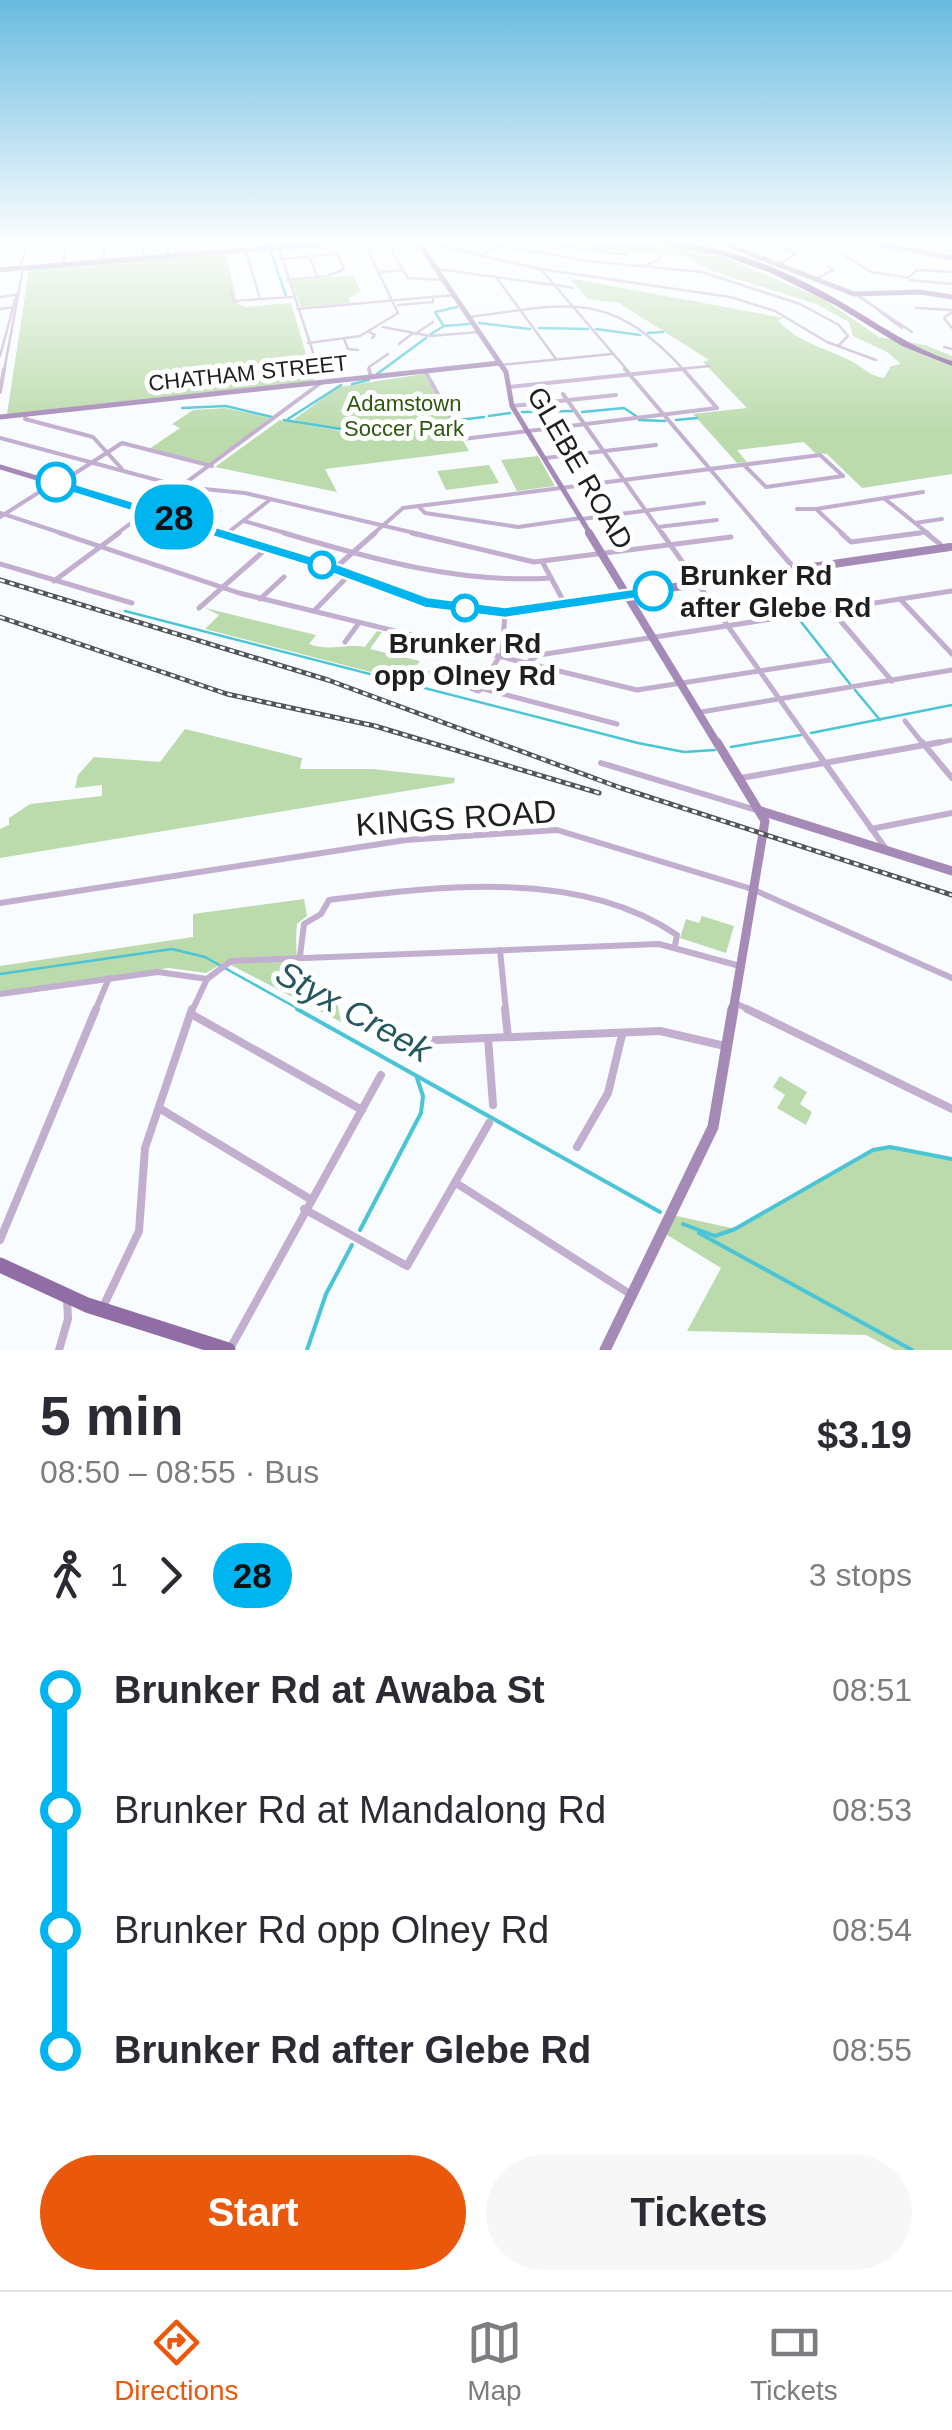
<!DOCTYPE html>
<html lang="en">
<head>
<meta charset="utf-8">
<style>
	:root { --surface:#fff; --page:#f7f7f7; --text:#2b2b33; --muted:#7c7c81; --line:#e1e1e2; --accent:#ea580c }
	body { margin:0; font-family:Arial,sans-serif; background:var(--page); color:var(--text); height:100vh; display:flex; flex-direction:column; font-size:38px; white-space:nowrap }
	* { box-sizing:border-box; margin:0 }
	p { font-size:32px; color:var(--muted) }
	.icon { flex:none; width:55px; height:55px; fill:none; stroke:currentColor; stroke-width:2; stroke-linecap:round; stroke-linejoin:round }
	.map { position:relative; height:1350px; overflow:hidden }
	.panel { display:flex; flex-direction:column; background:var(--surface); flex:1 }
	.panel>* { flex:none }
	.badge { padding:0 20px; border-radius:32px; font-size:35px; line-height:65px }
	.map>.badge { position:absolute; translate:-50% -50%; box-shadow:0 0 0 5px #fff }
	.legs { display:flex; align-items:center; gap:15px; height:110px; padding:0 40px; font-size:32px }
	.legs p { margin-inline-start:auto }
	.head { display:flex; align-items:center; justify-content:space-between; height:170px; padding:0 40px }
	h1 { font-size:55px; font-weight:700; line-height:75px }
	.action { display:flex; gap:20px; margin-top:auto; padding:20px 40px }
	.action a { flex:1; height:115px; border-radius:60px; background:var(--accent); color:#fff; font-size:40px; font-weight:700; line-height:115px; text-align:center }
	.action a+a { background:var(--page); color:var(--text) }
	ul { padding:0 40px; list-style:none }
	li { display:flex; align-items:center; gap:35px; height:120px; font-size:38px }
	li i { display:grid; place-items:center; width:15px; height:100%; margin:0 12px; background:currentColor }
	li i::after { content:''; width:25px; height:25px; margin:-12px; border:8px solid; border-radius:50%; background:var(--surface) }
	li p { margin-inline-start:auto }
	li:first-child i { background:linear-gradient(#0000 50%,currentColor 0) }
	li:last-child i { background:linear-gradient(currentColor 50%,#0000 0) }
	.menu { display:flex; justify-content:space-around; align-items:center; height:140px; border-top:2px solid var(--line); background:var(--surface); font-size:28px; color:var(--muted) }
	.menu a { display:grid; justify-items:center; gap:5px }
	.menu .selected { color:var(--accent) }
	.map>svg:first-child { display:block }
</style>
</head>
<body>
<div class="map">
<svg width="952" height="1350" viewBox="0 0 952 1350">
	<rect width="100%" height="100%" fill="#f8fcff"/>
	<g fill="#bcdbad">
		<path d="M606,242l63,2 55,13 101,43 54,37 46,8 27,11v118l-90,14 -35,-34 -12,-1 -11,-11 -67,8 10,12 -10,1 -44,-49 54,-6 -44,-46 6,-2 -90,-57 -31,-4 -19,-21 215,40 -6,2c20,23 45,27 71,40 15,7 18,15 35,18l7,-12 10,-2 -14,-12 -34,-16 -4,-14 -33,-18 -104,-33 -29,-15 -97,-8z"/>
		<path d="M226,253l11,50 8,4 46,-4 23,78 -307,33 22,-144z"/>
		<path d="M348,276l6,1 7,15 -13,6 2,5 -49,4 -10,-26z"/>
		<path d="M424,374l45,77 -144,18 12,23 -122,-25 65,-47 71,13 -58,-13 45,-33z"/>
		<path d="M226,408l44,10 -62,46 -59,-15 31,-21 -8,-4 21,-14z"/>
		<path d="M538,456l17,30 -38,5 -16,-31z"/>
		<path d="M489,465l10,18 -53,7 -9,-19z"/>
		<path d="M205,608l111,27 -7,9c22,8 35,-1 56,3l12,-16 5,1 -12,17 50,12 -14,20 -201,-52 14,-14z"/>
		<path d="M185,729l117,29 -2,11h73l82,9 -1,5 -454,75v-29l9,-4v-7l21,-14 72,-8v-11l-27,3 3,-13 16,-18 66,5z"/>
		<path d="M304,899l3,17 -10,8c-3,26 3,45 1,71l38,1 5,26 -116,-60 -19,11 -37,-5 -169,25v-27l193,-29v-23z"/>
		<path d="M702,916l32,10 -8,27 -46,-15 6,-19 13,4z"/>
		<path d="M780,1076l27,16 -7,12 12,8 -6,13 -29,-17 8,-13 -12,-8z"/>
		<path d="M890,1147l62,13v190h-58l-28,-15 -179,-4 34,-63 -57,-35 8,-18 64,14 137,-79z"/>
	</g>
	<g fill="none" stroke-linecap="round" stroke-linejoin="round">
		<g stroke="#4bc5d5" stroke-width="2.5">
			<path d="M166,242l2,11"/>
			<path d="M270,249l16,47"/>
			<path d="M479,323l51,6"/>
			<path d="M443,325l-8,-13 22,-5"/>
			<path d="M539,328l49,1"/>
			<path d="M596,329l44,6"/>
			<path d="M648,333l15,-1"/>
			<path d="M431,334l13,-8 25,-2"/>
			<path d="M377,374l49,-36"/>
			<path d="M352,384l17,-4"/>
			<path d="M182,408l44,-2 46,11"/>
			<path d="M522,412l50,-1"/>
			<path d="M582,412l42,-4 12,8"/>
			<path d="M489,416l21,-3"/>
			<path d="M288,419l53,-34"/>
			<path d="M284,420l75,12"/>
			<path d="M459,420l25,-3"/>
			<path d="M639,420l26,1"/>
			<path d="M676,420l21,-2"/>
			<path d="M370,431l78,-9"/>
			<path d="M125,611l513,132 46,9 31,-2"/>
			<path d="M798,618l52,66"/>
			<path d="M855,690l25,30"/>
			<path d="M811,733l141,-28"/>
			<path d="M731,747l70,-12"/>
			<path d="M0,974l172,-25 33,8 97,54"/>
		</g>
		<g stroke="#4bc5d5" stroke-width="4">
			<path d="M297,1009l363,203"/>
			<path d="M683,1224l32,12 20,-7 138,-79 17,-3 62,12"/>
			<path d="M360,1230l61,-117 2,-17 -6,-18"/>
			<path d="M699,1233l213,117"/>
			<path d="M307,1350l19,-56 26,-49"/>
		</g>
		<g stroke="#c2aece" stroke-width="2.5">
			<path d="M104,242v20"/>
			<path d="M142,242l2,17"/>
			<path d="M173,242l6,11"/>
			<path d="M266,242l1,4"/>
			<path d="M394,242l-2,10 16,26 36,2"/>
			<path d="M426,242l41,10"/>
			<path d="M480,242l108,19 114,11 98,32 39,21 9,11 -10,10"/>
			<path d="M533,242l95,13"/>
			<path d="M771,242l25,11 -14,10"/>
			<path d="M0,243l17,-1"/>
			<path d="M279,248l40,123"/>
			<path d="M246,251l14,48"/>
			<path d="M466,252l74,17 190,28 45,14 52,31 49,18"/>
			<path d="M482,254l27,-12"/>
			<path d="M842,254l29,18 38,6"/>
			<path d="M309,257l9,20"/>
			<path d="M280,259l57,-5 7,15 -16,7 -41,4"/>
			<path d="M647,264l11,-3 3,-7"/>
			<path d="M63,265l3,-23"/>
			<path d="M539,267l89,104"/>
			<path d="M20,268l8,-26"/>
			<path d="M437,269l116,16"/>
			<path d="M381,272l22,-2"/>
			<path d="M496,277l60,82"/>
			<path d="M909,277l8,-7 35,2"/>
			<path d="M818,278l15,-8 -5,-4"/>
			<path d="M909,280l43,4"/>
			<path d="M557,285l16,3"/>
			<path d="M230,291l4,10 58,-4"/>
			<path d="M857,295l55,37"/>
			<path d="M0,297l15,-2"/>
			<path d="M398,305l35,-3v-5"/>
			<path d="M916,308l36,2"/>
			<path d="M0,309l13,-2"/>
			<path d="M297,309l157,-14"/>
			<path d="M879,311l23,17"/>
			<path d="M952,312l-8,6 8,10"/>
			<path d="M469,317c102,-13 140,-29 216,54"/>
			<path d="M383,327l47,9 49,-4"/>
			<path d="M369,332l6,3 -3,3"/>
			<path d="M415,334l18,-12"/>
			<path d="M344,339l4,10 10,1"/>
			<path d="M308,343l52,-7 38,-23 -34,-71"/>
			<path d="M399,344l14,-11"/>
			<path d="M944,347l8,2"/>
			<path d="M0,356l17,-63"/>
			<path d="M501,365l111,-11"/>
			<path d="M4,371l19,-102"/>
			<path d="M370,371l-1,-4 19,-13"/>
			<path d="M658,371l52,-5"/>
		</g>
		<g stroke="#c2aece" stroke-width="4">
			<path d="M318,369l1,4"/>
			<path d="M369,369l2,8"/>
			<path d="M625,369l141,166"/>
			<path d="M683,369l34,39"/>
			<path d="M425,371l38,68 254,-31"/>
			<path d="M509,387l173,-18"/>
			<path d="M0,392l4,-23"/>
			<path d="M563,394l100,141"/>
			<path d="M512,406l104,-11"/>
			<path d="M26,415l-1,4 68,18 29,32"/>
			<path d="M0,438l183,49 62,6 178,42"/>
			<path d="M545,458l111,-13"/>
			<path d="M744,465l22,22 77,-11"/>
			<path d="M60,483l62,-40 90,23"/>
			<path d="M885,499l45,36"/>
			<path d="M418,506l7,7 93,14 63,-9"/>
			<path d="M797,509h19"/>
			<path d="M0,513l67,22"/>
			<path d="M0,517l52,-33"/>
			<path d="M582,519l122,-16"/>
			<path d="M244,521l48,14"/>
			<path d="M915,523l27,-4"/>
			<path d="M658,527l59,-7"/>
			<path d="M226,534l45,-35"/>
			<path d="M115,535l207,-153"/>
			<path d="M372,535l31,-27 417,-53 23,21"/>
			<path d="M844,535l-28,-26 107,-17"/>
			<path d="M901,535l26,-3"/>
		</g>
		<g stroke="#c2aece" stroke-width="5">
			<path d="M60,533l179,60 398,97 193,-30"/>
			<path d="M284,533c88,26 175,51 267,45"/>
			<path d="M412,533l122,29 197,-25"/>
			<path d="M662,533l150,212"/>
			<path d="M764,533l30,35"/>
			<path d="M841,533l10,9 69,-9"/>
			<path d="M926,533l14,11"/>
			<path d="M543,563l22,41"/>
			<path d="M0,564l132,39"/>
			<path d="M334,569l41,-36"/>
			<path d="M54,581l65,-48"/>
			<path d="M260,599l24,-22"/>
			<path d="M900,599l52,55"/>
			<path d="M199,608l67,-59"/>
			<path d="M314,611l36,-37"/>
			<path d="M832,611l60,70"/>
			<path d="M345,642l14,-19"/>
			<path d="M528,662l11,-7 413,-64"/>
			<path d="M430,673l48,18 6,-3 -9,-2"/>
			<path d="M481,685l21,-32 3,-40"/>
			<path d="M484,689l133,35"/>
			<path d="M701,712l251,-42"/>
			<path d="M905,721l19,24"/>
			<path d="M927,745l25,-5"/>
		</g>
		<g stroke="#c2aece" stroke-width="6">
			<path d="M810,742l76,107"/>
			<path d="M922,742l30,36"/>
			<path d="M601,763l155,47"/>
			<path d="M741,778l200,-36"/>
			<path d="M871,829l81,-16"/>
			<path d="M0,903l406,-63 151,-10 195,59 200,89"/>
			<path d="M500,950l6,61"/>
			<path d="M300,956l4,-32 17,-10 8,-14c111,-14 251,-32 348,35l-2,10"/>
			<path d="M0,994l158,-22 49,7"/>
			<path d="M735,1003l17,8"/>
			<path d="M95,1011l14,-33"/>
			<path d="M192,1011l15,-32 24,-18 428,-17 81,22"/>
		</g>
		<g stroke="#c2aece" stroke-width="8">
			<path d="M505,1009l3,28"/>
			<path d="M747,1009l205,100"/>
			<path d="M191,1014l171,96"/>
			<path d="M488,1038l5,67"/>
			<path d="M390,1042l270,-11 65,15"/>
			<path d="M159,1108l151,91"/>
			<path d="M577,1147l31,-54 14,-58"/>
			<path d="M456,1183l174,111"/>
			<path d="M304,1209l103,57 82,-143"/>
			<path d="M0,1240l96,-231"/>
			<path d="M103,1307l36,-76 6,-83 47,-139"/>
			<path d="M231,1347l150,-272"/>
			<path d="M59,1350l9,-31 -1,-20"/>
		</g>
		<g stroke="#a589b7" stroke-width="5">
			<path d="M418,242l88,130 6,34 79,129"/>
			<path d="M720,242l134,52 66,-2 32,5"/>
			<path d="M869,242l83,16"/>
			<path d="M175,255l181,-13"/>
			<path d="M24,268l147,-12"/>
			<path d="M0,270l19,-2"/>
			<path d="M0,417l500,-54"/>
			<path d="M0,467l226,68"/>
		</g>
		<g stroke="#a589b7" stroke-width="8">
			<path d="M219,533l206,69 72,11 453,-66"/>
			<path d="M589,533l129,212"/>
		</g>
		<g stroke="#a589b7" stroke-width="9">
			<path d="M717,742l48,79 -32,190"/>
			<path d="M761,811l191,60"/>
		</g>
		<path stroke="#a589b7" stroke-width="11" d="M605,1350l108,-223 20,-118"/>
		<path stroke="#916da5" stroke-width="15" d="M0,1265l87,40 141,45"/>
		<path fill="#7f5596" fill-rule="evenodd" d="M653,242c63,-3 136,29 190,61 36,21 69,45 109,58v5l-50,-20 -67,-41 -64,-32 -47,-17z"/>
		<defs>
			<g id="rail">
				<path d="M0,580l328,100 293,108 331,107"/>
				<path d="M0,617l227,77 148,32 224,67"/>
			</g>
		</defs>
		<use href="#rail" stroke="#525456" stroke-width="5"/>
		<use href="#rail" stroke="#fff" stroke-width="2.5" stroke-dasharray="5" stroke-linecap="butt"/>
	</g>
	<linearGradient id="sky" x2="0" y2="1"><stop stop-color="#69bbe0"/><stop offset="0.56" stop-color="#fcfeff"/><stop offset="1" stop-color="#fcfeff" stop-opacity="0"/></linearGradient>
	<rect width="952" height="431" fill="url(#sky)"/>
	<path fill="#00b5ef" stroke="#fff" stroke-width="2.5" d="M56,478l284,87 88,32 77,10 148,-21 9,5 -9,5 -148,22 -80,-10 -97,-36 -278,-86 -2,-4z"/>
	<g fill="#fff" stroke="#00b5ef" stroke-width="5">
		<circle cx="56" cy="482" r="18"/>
		<circle cx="322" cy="565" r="12"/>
		<circle cx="653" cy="591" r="18"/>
		<circle cx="465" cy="608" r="12"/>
	</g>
	<g text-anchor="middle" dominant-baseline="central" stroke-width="10" stroke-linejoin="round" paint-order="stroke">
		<g font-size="22" fill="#1c1e1f" stroke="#fff">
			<text transform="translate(248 373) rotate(-6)">CHATHAM STREET</text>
		</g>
		<g font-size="22" fill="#2d580f" stroke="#fff">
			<text x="404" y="403">Adamstown<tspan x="404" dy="25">Soccer Park</tspan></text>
		</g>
		<g font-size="28" fill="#1c1e1f" stroke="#fff">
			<text transform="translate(580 468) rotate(60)">GLEBE ROAD</text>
		</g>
		<g font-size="28" font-weight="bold" fill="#1c1e1f" stroke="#fff" text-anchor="start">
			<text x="680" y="575">Brunker Rd<tspan x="680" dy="32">after Glebe Rd</tspan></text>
			<text x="465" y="643" text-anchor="middle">Brunker Rd<tspan x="465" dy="32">opp Olney Rd</tspan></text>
		</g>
		<g font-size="32" fill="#1c1e1f" stroke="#fff">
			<text transform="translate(456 818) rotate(-4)">KINGS ROAD</text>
		</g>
		<g font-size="35" font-style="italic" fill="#24585e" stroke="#fff">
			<text transform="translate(354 1011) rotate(29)">Styx Creek</text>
		</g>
	</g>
</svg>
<b class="badge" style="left:174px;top:517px;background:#00b5ef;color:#111">28</b>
</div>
<section class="panel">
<div class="head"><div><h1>5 min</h1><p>08:50 – 08:55 · Bus</p></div><b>$3.19</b></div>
<div class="legs"><svg class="icon" aria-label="walk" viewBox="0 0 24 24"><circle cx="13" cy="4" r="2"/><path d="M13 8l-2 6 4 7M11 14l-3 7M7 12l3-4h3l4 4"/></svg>1<svg class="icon" aria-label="forward" viewBox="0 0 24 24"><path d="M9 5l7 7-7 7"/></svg><b class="badge" style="background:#00b5ef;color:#111">28</b><p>3 stops</p></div>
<ul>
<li><i style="color:#00b5ef"></i><b>Brunker Rd at Awaba St</b><p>08:51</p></li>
<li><i style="color:#00b5ef"></i><span>Brunker Rd at Mandalong Rd</span><p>08:53</p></li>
<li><i style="color:#00b5ef"></i><span>Brunker Rd opp Olney Rd</span><p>08:54</p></li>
<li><i style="color:#00b5ef"></i><b>Brunker Rd after Glebe Rd</b><p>08:55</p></li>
</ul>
<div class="action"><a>Start</a><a>Tickets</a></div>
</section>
<nav class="menu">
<a class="selected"><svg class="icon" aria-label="directions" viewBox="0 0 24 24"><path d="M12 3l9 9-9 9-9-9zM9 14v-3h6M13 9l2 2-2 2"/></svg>Directions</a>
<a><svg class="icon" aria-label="map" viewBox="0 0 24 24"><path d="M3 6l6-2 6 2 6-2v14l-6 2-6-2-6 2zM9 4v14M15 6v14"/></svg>Map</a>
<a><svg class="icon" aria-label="tickets" viewBox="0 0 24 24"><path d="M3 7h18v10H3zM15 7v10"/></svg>Tickets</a>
</nav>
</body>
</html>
